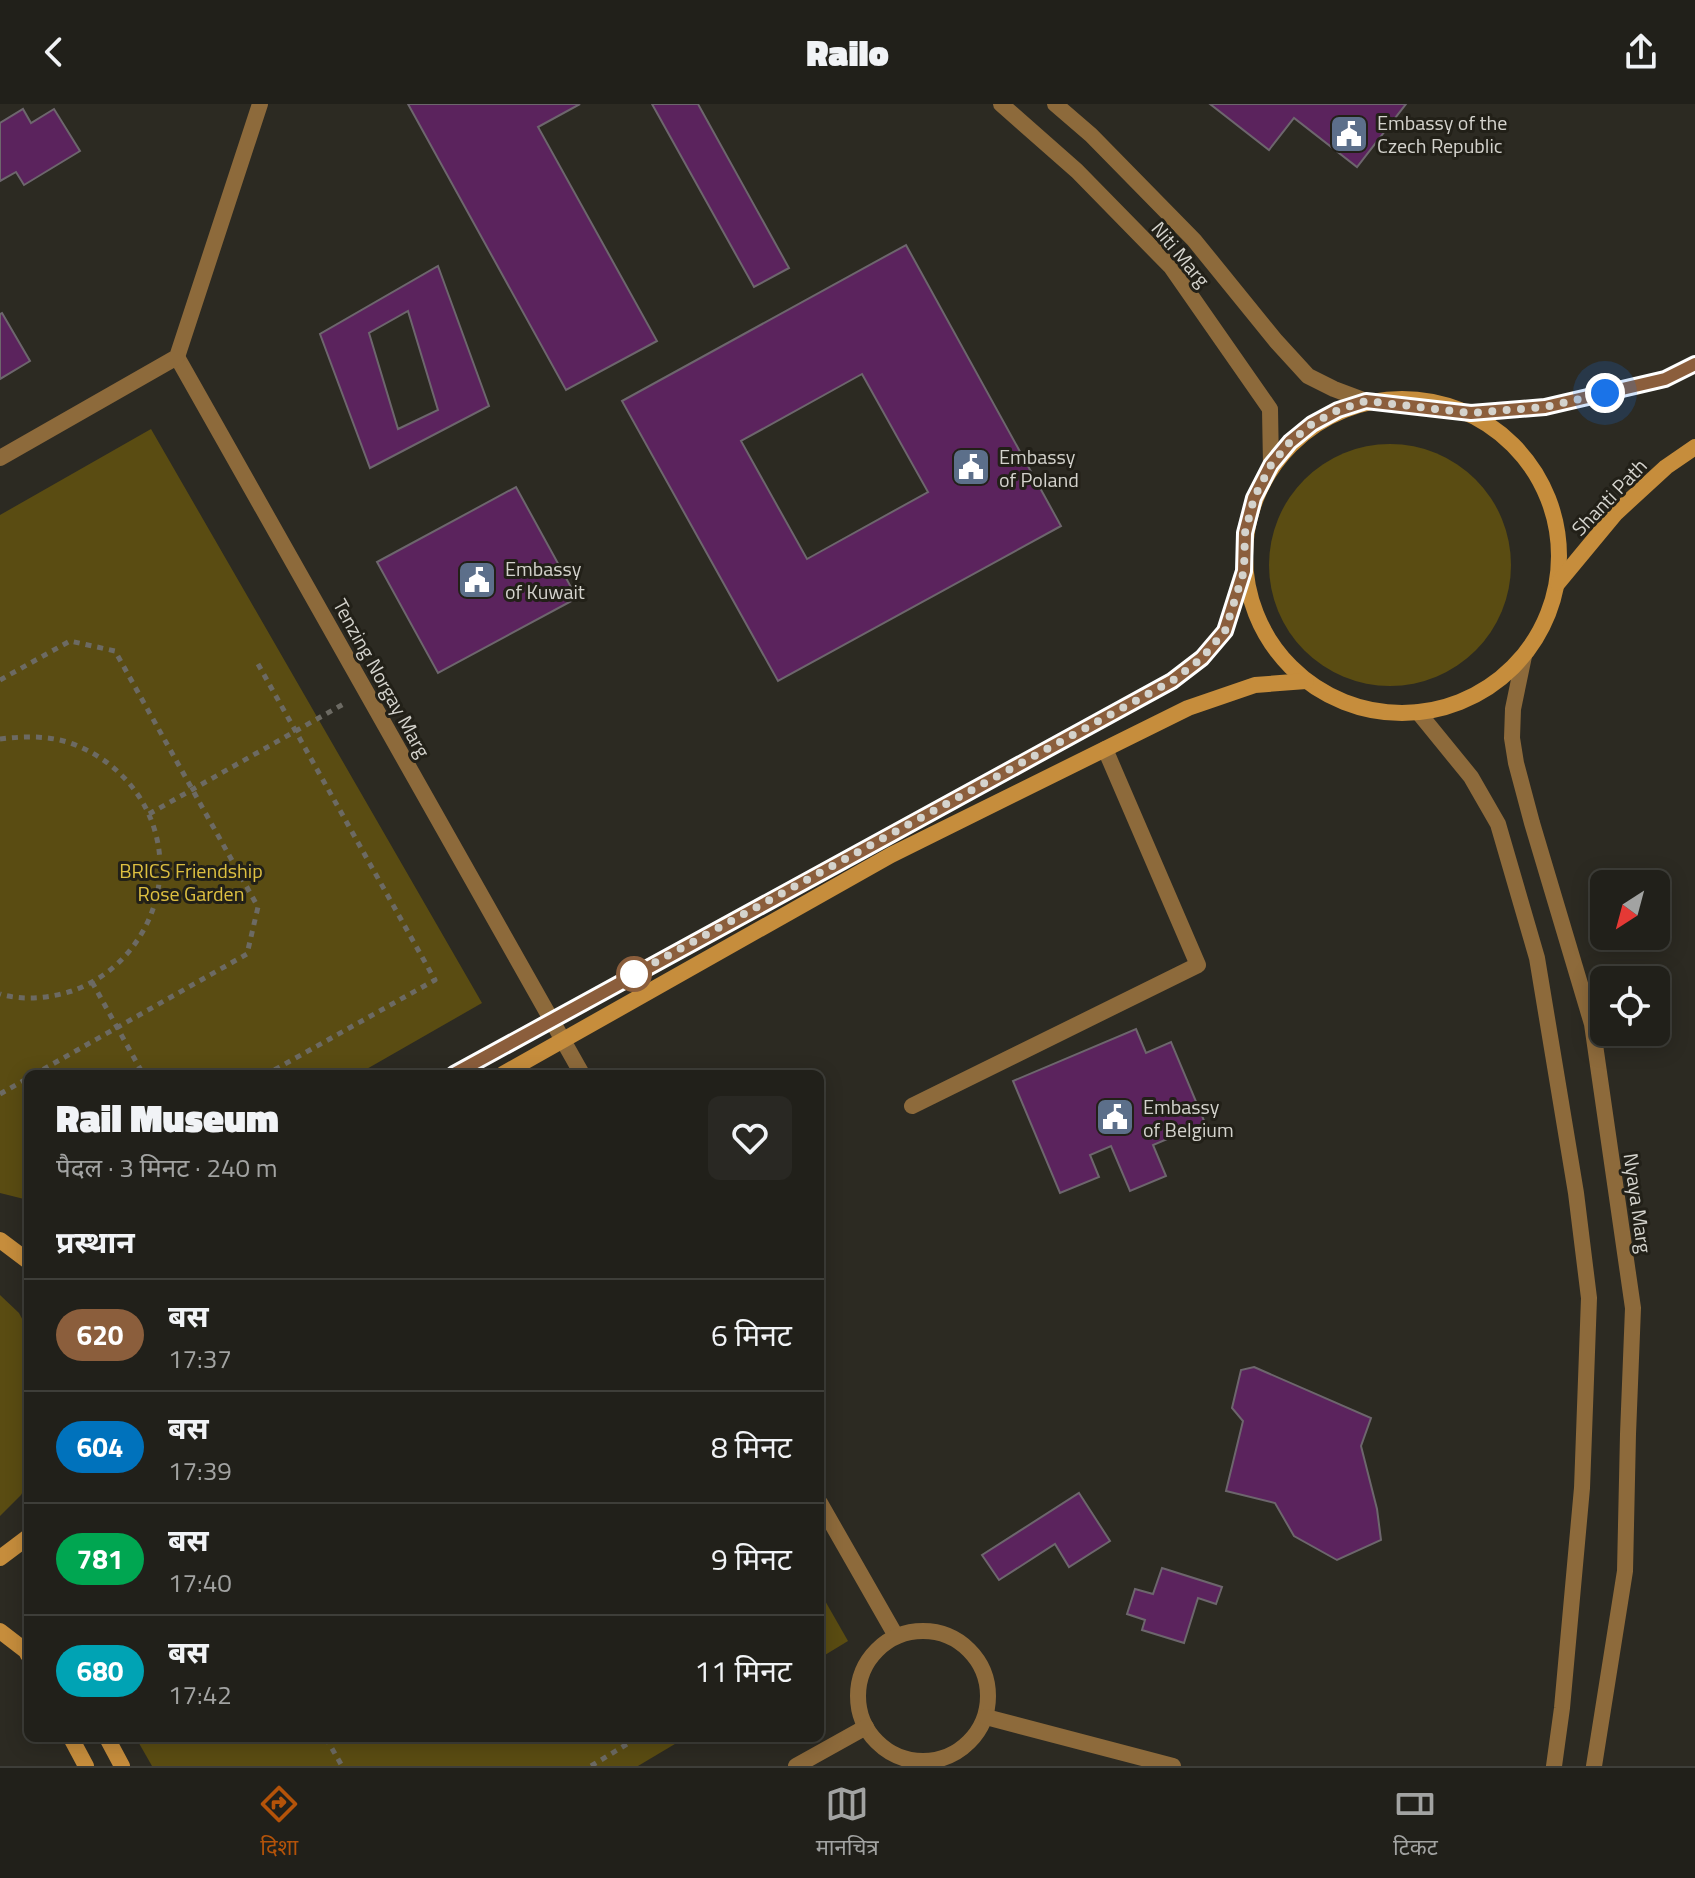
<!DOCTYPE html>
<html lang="hi">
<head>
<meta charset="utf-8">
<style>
	:root { --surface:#21201a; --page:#292823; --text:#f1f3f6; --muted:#a2a3a2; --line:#3e3e39; --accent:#b45309 }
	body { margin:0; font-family:"Titillium Web","Noto Sans Devanagari",sans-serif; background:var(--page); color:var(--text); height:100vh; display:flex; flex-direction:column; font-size:30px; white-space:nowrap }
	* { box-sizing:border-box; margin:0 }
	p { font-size:26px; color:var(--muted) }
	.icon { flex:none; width:44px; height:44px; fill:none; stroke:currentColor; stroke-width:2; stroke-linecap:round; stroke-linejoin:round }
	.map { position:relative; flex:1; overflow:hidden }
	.side { position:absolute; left:24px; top:966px; width:800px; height:672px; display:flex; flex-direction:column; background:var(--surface); border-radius:12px; box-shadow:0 4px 20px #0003,0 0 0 2px var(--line) }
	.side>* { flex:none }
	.badge { padding:0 16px; border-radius:26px; font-size:28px; line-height:52px }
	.needle { width:52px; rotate:216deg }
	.controls { position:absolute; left:1590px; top:766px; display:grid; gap:16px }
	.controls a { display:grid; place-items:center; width:80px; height:80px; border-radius:12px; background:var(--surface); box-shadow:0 4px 20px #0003,0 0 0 2px var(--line); font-size:40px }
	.you { position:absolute; width:40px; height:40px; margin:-20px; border:6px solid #fff; border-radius:50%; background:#1a73e8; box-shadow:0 0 0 12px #1a73e833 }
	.map>.badge { position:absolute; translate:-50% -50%; box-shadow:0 0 0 4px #fff }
	h2 { padding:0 32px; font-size:30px; line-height:72px }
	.round { display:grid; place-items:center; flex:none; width:84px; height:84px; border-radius:12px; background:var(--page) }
	.overview { display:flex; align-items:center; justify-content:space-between; height:136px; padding:0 32px }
	h1 { font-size:38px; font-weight:800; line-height:60px }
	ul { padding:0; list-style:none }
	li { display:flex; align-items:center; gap:24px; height:112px; padding:0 32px; border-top:2px solid var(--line) }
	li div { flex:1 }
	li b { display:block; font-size:30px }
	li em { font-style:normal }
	li .badge { min-width:88px; font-weight:700; text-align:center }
	header { display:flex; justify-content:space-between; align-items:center; height:104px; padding:0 32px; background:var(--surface); font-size:36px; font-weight:800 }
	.tab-bar { display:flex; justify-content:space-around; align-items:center; height:112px; border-top:2px solid var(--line); background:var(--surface); font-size:22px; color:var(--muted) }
	.tab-bar a { display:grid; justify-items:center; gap:4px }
	.tab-bar .on { color:var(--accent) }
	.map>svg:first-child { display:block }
</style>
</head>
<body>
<header><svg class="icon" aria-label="back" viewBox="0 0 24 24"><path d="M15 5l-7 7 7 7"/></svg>Railo<svg class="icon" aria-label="share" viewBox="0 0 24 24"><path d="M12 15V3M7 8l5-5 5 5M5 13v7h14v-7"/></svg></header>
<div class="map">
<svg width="1695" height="1662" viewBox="0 0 1695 1662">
	<rect width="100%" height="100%" fill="#2c2a22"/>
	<g fill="#5a4c12">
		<path d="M151,325l331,574 -124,71h-330v126l-28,-7v-678z"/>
		<circle cx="1390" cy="461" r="121"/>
		<path d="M0,1191l19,18 9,17v152l-7,13 -21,21z"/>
		<path d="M820,1488l28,49 -28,17z"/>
		<path d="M136,1634h549l-47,28h-486z"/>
	</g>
	<g fill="#5b235d" stroke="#6d666d" stroke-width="2" fill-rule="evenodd">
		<path d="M408,0h172l-42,23 119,214 -91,49z"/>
		<path d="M652,0h46l91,164 -35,19z"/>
		<path d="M1210,0h196l-49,63 -63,-49 -25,32z"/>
		<path d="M23,5l8,14 23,-14 26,42 -56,34 -8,-13 -16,9v-58z"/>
		<path d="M906,141l155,281 -283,155 -156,-280zM862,270l66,118 -121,67 -66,-118z"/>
		<path d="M438,162l51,140 -119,62 -50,-134zM408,207l30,99 -40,19 -29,-96z"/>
		<path d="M2,209l28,48 -30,18v-65z"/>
		<path d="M516,383l61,111 -139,75 -61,-111z"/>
		<path d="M1136,925l10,24 25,-11 34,81 -52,22 13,31 -36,15 -19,-45 -21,9 9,22 -39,16 -47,-112z"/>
		<path d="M1254,1263l117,51 -10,28 16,63 4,31 -44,20 -43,-24 -19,-33 -49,-12 17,-70 -11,-13 9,-38z"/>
		<path d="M1079,1389l31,48 -41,26 -14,-23 -56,36 -17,-25z"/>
		<path d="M1162,1464l60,19 -6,17 -18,-6 -14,45 -42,-13 3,-10 -18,-6 8,-25 18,5z"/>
	</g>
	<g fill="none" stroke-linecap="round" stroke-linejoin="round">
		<g stroke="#6c6a63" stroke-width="5" stroke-dasharray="6 6" stroke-linecap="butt">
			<path d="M258,560l177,316 -168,94"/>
			<path d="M0,576l70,-39 45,10 143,256 -11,47 -212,120"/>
			<path d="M0,635c26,-3 53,-4 78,7 82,35 108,133 53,203 -15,19 -36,34 -59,42 -22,7 -49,10 -72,3"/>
			<path d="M149,710l198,-112"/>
			<path d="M92,878l51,92"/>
			<path d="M0,990l28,-16"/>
			<path d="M326,1634l16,28"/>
			<path d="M591,1662l46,-28"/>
		</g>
		<path stroke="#8d6a3b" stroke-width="16" d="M912,1002l286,-141 -93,-216"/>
		<g stroke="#8d6a3b" stroke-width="16">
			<path d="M177,253l405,717"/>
			<path d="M0,354l177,-101 83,-253"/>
			<path d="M820,1399l76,133"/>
			<circle cx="923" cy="1592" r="65"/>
			<path d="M986,1613l187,49"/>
			<path d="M796,1662l70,-39"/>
		</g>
		<g stroke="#8d6a3b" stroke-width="16">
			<path d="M1001,0l76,67 94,96 99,142 1,56"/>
			<path d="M1055,0l36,31 103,105 82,101 32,35 26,13 32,12"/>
			<path d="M1524,552l-11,53 -1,29 4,25 16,60 60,201 41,284 -5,126 -3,137 -31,195"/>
			<path d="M1418,608l53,65 27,47 39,134 39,235 13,105 -7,190 -20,220 -8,58"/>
		</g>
		<g stroke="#c68d3c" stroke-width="16">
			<circle cx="1402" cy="452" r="157"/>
			<path d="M1471,309l74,-6 120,-28 30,-15"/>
			<path d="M1558,479l58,-70 50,-46 29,-20"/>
			<path d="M454,970l718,-393 30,-23 23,-27 19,-60"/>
			<path d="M503,970l388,-219 297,-147 67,-23 51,-4"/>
			<path d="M0,1136l28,21"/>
			<path d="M0,1454l28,-21"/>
			<path d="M0,1527l26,20 2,4"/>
			<path d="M71,1634l15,28"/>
			<path d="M107,1634l15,28"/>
		</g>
	</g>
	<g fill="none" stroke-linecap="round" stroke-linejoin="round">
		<defs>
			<path id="line" d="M454,970l718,-393 30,-23 23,-27 19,-60 1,-38 9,-35 17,-33 19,-23 22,-18 26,-14 28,-9 105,12 74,-6 120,-28 30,-15"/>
		</defs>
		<use href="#line" stroke="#fff" stroke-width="18"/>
		<use href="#line" stroke="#8b5e3c" stroke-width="12"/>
		<path stroke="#d4d3cd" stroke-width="8" stroke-dasharray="0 14.4" d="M634,870l-2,1 540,-294 30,-23 23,-27 19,-60 1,-38 9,-35 17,-33 19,-23 22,-18 26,-14 28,-9 105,12 74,-6 60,-14"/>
	</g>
	<defs>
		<symbol id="civic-square" viewBox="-11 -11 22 22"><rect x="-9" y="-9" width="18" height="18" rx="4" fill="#5c6f8a" stroke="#222018"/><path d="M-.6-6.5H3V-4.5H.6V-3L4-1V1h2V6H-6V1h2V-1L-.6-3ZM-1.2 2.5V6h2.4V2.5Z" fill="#fff"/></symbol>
	</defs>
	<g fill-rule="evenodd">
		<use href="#civic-square" x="1327" y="8" width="44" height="44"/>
		<use href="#civic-square" x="949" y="341" width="44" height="44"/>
		<use href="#civic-square" x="455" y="454" width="44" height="44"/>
		<use href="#civic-square" x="1093" y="991" width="44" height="44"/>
	</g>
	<circle fill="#fff" stroke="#8b5e3c" stroke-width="4" cx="634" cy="870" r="16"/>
	<g text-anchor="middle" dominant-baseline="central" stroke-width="6" stroke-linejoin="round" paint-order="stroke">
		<g font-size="20" fill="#d4d3cd" stroke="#222018" text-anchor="start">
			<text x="1377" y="18">Embassy of the<tspan x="1377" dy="23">Czech Republic</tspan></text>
			<text x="999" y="352">Embassy<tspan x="999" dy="23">of Poland</tspan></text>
			<text x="505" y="464">Embassy<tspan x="505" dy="23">of Kuwait</tspan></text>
			<text x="1143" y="1002">Embassy<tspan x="1143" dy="23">of Belgium</tspan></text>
		</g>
		<g font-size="20" fill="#d4d3cd" stroke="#222018">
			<text transform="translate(1181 150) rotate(50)">Niti Marg</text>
			<text transform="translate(1609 393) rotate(-46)">Shanti Path</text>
			<text transform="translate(382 574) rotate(61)">Tenzing Norgay Marg</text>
			<text transform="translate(1638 1099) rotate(82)">Nyaya Marg</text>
		</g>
		<g font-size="20" fill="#dec041" stroke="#222018">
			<text x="191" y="766">BRICS Friendship<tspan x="191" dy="23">Rose Garden</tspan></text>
		</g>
	</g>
</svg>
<div class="controls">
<a><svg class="needle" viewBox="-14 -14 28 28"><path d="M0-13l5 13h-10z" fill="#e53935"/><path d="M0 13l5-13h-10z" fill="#a2a3a2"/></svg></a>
<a><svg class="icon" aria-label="locate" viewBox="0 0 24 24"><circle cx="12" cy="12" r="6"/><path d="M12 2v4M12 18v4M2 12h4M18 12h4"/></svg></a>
</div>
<div class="you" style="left:1605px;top:289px"></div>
<section class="side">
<div class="overview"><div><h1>Rail Museum</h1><p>पैदल · 3 मिनट · 240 m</p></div><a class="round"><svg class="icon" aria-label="heart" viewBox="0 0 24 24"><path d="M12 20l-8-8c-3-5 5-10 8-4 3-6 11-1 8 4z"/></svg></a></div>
<h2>प्रस्थान</h2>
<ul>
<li><span class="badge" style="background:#8b5e3c;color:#fff">620</span><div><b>बस</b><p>17:37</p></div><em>6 मिनट</em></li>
<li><span class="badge" style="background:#0072bc;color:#fff">604</span><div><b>बस</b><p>17:39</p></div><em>8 मिनट</em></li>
<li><span class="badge" style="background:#00a651;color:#fff">781</span><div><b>बस</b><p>17:40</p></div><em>9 मिनट</em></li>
<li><span class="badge" style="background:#00a3b4;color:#fff">680</span><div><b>बस</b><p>17:42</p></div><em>11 मिनट</em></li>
</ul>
</section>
</div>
<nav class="tab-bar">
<a class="on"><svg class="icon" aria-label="directions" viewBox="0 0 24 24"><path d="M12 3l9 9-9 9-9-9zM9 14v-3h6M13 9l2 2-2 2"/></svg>दिशा</a>
<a><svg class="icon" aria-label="map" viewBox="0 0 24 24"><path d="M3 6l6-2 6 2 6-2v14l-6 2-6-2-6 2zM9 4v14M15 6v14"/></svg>मानचित्र</a>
<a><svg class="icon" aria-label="tickets" viewBox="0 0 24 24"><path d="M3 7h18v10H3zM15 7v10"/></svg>टिकट</a>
</nav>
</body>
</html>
